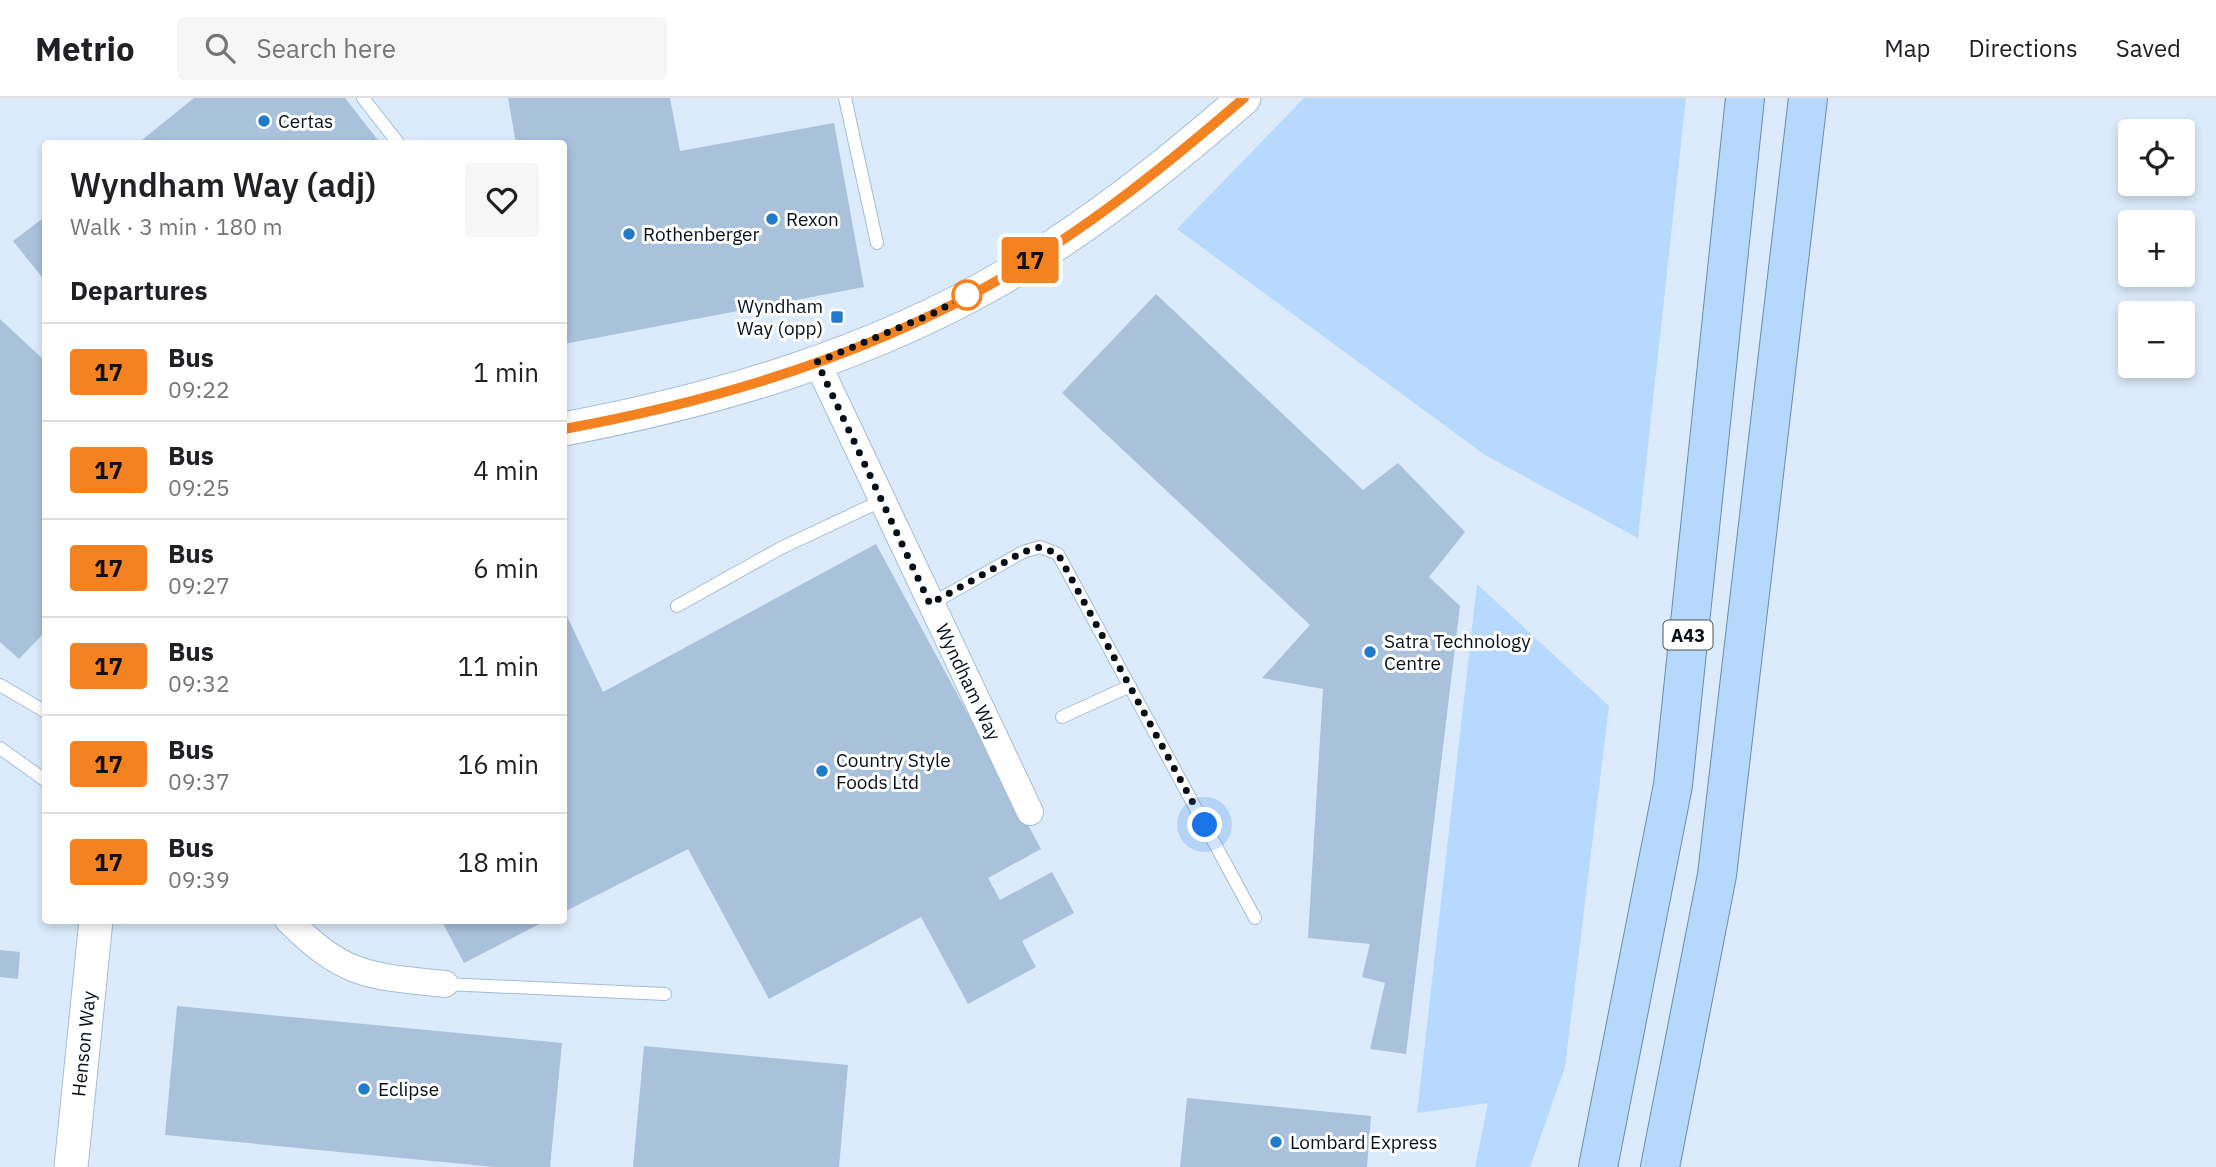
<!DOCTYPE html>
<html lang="en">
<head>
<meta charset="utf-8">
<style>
	:root { --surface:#fff; --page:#f6f6f6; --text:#202124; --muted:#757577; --line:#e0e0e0 }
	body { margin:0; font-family:"IBM Plex Sans",sans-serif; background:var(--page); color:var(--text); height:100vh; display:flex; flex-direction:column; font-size:26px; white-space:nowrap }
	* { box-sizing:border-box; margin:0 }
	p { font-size:23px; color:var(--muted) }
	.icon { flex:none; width:38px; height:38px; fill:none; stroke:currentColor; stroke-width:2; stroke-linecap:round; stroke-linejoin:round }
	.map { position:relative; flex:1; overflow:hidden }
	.sheet { position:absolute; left:42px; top:42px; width:525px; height:784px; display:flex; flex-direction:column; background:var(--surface); border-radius:7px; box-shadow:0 4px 10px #0003 }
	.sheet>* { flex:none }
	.badge { padding:0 14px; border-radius:5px; font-size:24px; line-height:46px }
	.tools { position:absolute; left:2118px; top:21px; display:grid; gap:14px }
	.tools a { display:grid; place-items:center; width:77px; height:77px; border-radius:7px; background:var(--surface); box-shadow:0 4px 10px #0003; font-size:35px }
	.you { position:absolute; width:35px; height:35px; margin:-18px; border:5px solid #fff; border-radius:50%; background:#1a73e8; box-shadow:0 0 0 10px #1a73e833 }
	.map>.badge { position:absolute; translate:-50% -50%; box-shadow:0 0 0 4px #fff }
	h2 { padding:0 28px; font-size:26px; line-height:63px }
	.round { display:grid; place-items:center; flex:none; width:74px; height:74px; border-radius:7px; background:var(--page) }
	.head { display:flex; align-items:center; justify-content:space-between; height:119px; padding:0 28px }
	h1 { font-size:33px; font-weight:600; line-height:52px }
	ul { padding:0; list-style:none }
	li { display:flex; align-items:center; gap:21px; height:98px; padding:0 28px; border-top:2px solid var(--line) }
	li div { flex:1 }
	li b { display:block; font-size:26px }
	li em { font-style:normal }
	li .badge { min-width:77px; font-weight:700; text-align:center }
	header { display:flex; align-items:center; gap:42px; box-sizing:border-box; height:98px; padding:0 35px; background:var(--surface); border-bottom:2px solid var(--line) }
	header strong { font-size:33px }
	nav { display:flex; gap:38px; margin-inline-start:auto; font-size:24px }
	.search { width:490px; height:63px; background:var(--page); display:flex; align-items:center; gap:18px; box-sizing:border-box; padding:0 24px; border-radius:7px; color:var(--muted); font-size:26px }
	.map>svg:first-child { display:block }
</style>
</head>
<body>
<header>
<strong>Metrio</strong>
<div class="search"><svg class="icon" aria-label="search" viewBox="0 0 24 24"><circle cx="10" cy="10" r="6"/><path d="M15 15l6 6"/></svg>Search here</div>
<nav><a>Map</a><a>Directions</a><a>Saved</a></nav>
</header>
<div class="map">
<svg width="2216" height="1069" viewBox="0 0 2216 1069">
	<rect width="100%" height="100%" fill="#dcebfb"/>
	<g fill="#b7d9fd">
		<path d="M1304,0h382l-48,440 -153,-83 -308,-226z"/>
		<path d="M1477,486l132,122 -44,361 -35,100h-55l13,-64 -71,10z"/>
	</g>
	<g fill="#a9c1db">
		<path d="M194,0h151l36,46h-244z"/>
		<path d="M508,0h162l10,53 154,-28 30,164 -300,57v-200h-48z"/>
		<path d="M46,118v66l-33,-41z"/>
		<path d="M1156,196l207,196 35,-27 67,69 -36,45 31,29 -54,448 -36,-5 15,-66 -23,-6 8,-33 -62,-6 15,-249 -61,-11 48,-53 -248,-232z"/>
		<path d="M0,221l46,43v269l-27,28 -19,-17z"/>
		<path d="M876,446l165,305 -53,29 12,22 52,-28 22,41 -52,28 14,26 -68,37 -47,-87 -152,82 -81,-150 -124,63v-302l39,82z"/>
		<path d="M441,822h106l-83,43z"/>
		<path d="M0,852l20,2 -2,27 -18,-2z"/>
		<path d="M177,908l385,37 -12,124h-56l-329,-32z"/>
		<path d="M644,948l204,19 -9,102h-206z"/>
		<path d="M1187,1000l184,18 -4,51h-187z"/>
	</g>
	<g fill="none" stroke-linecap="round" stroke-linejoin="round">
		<defs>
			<g id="service">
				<path d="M363,0l36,46"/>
				<path d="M845,0l32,145"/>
				<path d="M931,506l92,-52 17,-5 18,7 197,364"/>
				<path d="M677,508l104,-58 102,-48"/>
				<path d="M0,587l46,27"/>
				<path d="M1062,619l68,-31"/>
				<path d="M0,650l46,33"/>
				<path d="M445,886l220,10"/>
			</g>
			<g id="minor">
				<path id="s1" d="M817,264l213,450"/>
				<path d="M288,822c57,57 80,56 157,64"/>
			</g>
			<g id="tertiary">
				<path d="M564,331c153,-29 307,-74 443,-154 85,-50 163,-112 237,-177"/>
				<path id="s2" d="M71,1069l25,-247"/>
			</g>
			<g id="trunk">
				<path d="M1598,1069l75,-382 72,-687"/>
				<path d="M1660,1069l57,-292 91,-777"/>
			</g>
		</defs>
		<use href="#service" stroke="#a4bcd6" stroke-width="14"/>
		<use href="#minor" stroke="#a4bcd6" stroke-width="28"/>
		<use href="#tertiary" stroke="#a4bcd6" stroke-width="35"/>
		<use href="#trunk" stroke="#6c8bac" stroke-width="40"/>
		<use href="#service" stroke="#fff" stroke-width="12"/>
		<use href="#minor" stroke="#fff" stroke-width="26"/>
		<use href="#tertiary" stroke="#fff" stroke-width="33"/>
		<use href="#trunk" stroke="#b6d8fc" stroke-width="38"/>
	</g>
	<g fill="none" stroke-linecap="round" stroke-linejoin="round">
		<defs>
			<path id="line" d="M564,331c153,-28 307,-74 443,-154 85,-50 162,-112 237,-177"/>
		</defs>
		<use href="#line" stroke="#fff" stroke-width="16"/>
		<use href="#line" stroke="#f58220" stroke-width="10"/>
		<path stroke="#070f18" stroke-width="7" stroke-dasharray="0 12.6" d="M967,197l-33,18 -117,49 113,242 93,-52 17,-5 18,7 147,271"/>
	</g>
	<g fill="#227bc8" stroke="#fff" stroke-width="2.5">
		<circle cx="264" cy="23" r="7"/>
		<circle cx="772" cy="121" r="7"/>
		<circle cx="629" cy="136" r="7"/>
		<rect x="830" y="212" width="14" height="14" rx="3.5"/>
		<circle cx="1370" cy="554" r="7"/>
		<circle cx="822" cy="673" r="7"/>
		<circle cx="364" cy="991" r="7"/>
		<circle cx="1276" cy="1044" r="7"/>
	</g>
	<circle fill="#fff" stroke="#f58220" stroke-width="3.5" cx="967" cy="197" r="14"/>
	<g text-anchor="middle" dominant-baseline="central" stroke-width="6" stroke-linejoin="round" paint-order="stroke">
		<rect fill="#fff" stroke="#51575d" stroke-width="2" x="1663.5" y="522.5" width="49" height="29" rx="5"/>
		<g font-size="18" font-weight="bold" fill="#070f18">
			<text x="1688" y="537">A43</text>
		</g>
		<g font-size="19" fill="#070f18" stroke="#fff" text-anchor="start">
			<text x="278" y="23">Certas</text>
			<text x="786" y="121">Rexon</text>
			<text x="643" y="136">Rothenberger</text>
			<text x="823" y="208" text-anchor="end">Wyndham<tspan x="823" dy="22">Way (opp)</tspan></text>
			<text x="1384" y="543">Satra Technology<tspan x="1384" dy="22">Centre</tspan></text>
			<text x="836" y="662">Country Style<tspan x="836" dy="22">Foods Ltd</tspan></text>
			<text x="378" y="991">Eclipse</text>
			<text x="1290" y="1044">Lombard Express</text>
		</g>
		<g font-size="19" fill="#070f18" stroke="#fff">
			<text stroke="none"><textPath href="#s1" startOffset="354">Wyndham Way</textPath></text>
			<text stroke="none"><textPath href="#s2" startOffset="124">Henson Way</textPath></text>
		</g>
	</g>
</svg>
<div class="tools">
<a><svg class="icon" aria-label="locate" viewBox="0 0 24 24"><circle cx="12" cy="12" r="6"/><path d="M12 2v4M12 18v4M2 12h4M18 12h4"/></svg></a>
<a>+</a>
<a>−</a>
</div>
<div class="you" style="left:1205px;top:727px"></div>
<b class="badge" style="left:1030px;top:162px;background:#f58220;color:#111">17</b>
<section class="sheet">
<div class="head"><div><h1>Wyndham Way (adj)</h1><p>Walk · 3 min · 180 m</p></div><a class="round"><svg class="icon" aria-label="heart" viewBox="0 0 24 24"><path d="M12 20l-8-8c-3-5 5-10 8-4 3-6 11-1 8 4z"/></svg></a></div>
<h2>Departures</h2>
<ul>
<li><span class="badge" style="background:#f58220;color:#111">17</span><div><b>Bus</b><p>09:22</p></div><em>1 min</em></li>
<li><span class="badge" style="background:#f58220;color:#111">17</span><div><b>Bus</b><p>09:25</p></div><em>4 min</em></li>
<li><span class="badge" style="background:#f58220;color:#111">17</span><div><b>Bus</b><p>09:27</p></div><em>6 min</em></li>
<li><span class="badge" style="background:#f58220;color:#111">17</span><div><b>Bus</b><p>09:32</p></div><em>11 min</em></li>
<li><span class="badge" style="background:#f58220;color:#111">17</span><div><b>Bus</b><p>09:37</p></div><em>16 min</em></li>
<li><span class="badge" style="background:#f58220;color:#111">17</span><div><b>Bus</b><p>09:39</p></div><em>18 min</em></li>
</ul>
</section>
</div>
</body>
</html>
